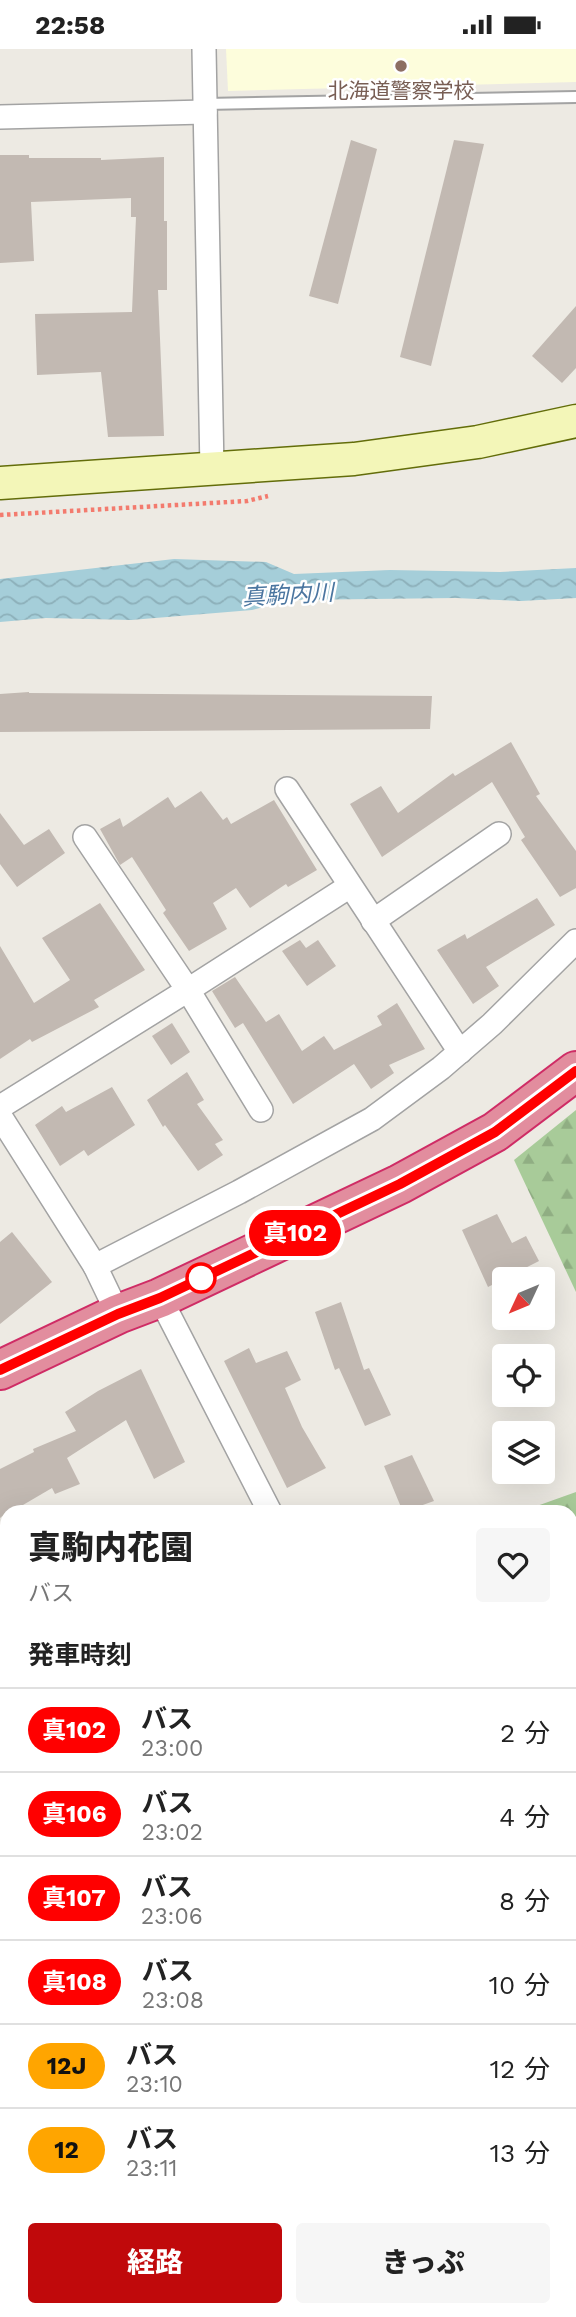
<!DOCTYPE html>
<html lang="ja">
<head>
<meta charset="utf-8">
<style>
	:root { --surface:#fff; --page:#f6f6f6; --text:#222; --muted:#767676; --line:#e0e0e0; --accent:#c0090b }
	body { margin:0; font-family:"Work Sans","Noto Sans JP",sans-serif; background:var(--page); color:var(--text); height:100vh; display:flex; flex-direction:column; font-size:26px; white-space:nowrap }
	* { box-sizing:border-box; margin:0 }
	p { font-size:23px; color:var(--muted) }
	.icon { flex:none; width:38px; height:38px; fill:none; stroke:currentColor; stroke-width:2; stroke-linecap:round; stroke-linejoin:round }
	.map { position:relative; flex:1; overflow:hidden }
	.side { position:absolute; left:0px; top:1456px; width:578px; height:812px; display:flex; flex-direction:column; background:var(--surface); border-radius:21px 21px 0 0; box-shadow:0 7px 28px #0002 }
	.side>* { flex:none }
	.badge { padding:0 14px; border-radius:23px; font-size:24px; line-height:46px }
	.needle { width:46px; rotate:226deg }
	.buttons { position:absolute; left:492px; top:1218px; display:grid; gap:14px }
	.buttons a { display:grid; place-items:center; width:63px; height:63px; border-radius:7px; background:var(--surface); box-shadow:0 7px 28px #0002; font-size:35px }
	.map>.badge { position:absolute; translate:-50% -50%; box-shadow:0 0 0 4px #fff }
	h2 { padding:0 28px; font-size:26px; line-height:63px }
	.round { display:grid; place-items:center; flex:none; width:74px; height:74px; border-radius:7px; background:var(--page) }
	.head { display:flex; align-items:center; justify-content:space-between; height:119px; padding:0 28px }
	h1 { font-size:33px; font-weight:800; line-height:52px }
	.cta { display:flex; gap:14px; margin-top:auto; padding:14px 28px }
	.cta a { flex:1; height:80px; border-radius:7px; background:var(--accent); color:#fff; font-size:28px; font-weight:800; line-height:80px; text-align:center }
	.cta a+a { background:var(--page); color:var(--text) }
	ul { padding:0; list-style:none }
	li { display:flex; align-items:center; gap:21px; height:84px; padding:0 28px; border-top:2px solid var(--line) }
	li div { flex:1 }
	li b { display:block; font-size:26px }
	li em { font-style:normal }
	li .badge { min-width:77px; font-weight:700; text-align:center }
	.status { display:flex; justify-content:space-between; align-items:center; height:49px; padding:0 35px; background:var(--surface); direction:ltr }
	.status svg { height:19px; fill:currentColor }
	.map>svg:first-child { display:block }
</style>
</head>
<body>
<div class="status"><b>22:58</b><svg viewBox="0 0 49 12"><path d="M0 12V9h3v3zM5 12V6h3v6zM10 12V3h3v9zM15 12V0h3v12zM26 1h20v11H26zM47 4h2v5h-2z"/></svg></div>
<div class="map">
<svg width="576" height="2268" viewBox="0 0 576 2268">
	<defs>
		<pattern id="forest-firs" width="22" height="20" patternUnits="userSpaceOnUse" patternTransform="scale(1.75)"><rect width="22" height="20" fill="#a8cb99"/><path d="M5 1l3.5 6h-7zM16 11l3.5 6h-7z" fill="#90ae83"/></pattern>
		<pattern id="water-waves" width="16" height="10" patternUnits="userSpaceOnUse" patternTransform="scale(1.75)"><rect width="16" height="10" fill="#a5ced9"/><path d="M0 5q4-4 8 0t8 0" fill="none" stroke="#8db0ba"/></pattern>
	</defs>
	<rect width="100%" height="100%" fill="#edeae3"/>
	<path fill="#fdfddc" d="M226,0h350v33l-348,9z"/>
	<g fill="url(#forest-firs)">
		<path d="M576,1061v182l-62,-132z"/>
		<path d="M576,1443v825h-576v-562l7,-4v559h563v-798h-50z"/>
	</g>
	<path fill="url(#water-waves)" d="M174,510l92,3 28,12 96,-4 110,2 76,-4v30l-55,3 -65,-3 -166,2 -38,10 -121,10 -85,-2 -46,4v-43z"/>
	<g fill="#c2b9b2">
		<path d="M351,91l26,9 -39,155 -29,-8z"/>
		<path d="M454,91l30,4 -53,222 -31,-9z"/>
		<path d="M0,106h29v3h72v2l63,-3v64h3v69h-9l6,146 -56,1 -7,-65 -64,3 -2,-61 97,-2 4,-95h-5v-19l-100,4 3,59 -34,2z"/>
		<path d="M576,257v62l-14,15 -30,-27z"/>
		<path d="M29,643v1l403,3 -2,33 -430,3v-38z"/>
		<path d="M511,693l29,52 -4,2 40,55v37l-16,9 -39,-57 4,-3 -33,-55 -110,75 -32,-53 31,-18 17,27 55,-40 2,3z"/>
		<path d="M201,742l22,29 4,-3 4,7 43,-24 43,70 -29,17 -2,-3 -36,24 -14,-20 -23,15 14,26 -38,22 -26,-38 3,-3 -34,-53 -12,8 -20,-36 20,-11 3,9 45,-30 7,11z"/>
		<path d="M0,764l24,32 25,-16 16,24 -48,34 -17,-23z"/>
		<path d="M537,849l18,27 -69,42 13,19 -26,18 -36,-54 28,-16 2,5z"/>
		<path d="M100,854l45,67 -51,30 5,7 -67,35 -2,-3 -30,20v-113l34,57 36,-23 -28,-42z"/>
		<path d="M300,891l6,8 12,-8 18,26 -29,20 -25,-35z"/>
		<path d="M235,928l31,45 13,-8 23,37 22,-15 10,14 48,-25 -5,-9 20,-13 28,46 -36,16 5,8 -23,16 -17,-25 -61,40 -50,-81 -8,5 -23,-37z"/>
		<path d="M172,974l18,29 -19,13 -19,-29z"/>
		<path d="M187,1023l17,28 -7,4 26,36 -8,4 8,11 -25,16 -33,-46 -2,2 -16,-27z"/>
		<path d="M112,1038l23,38 -47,31 -4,-6 -24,16 -25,-41 27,-19 4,6z"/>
		<path d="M497,1165l15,29 14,-7 13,25 -51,26 -26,-57z"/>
		<path d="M12,1183l40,50 -52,42v-82z"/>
		<path d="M341,1253l23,68 5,-2 22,47 -26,11 -26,-58 -4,2 -20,-58z"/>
		<path d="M249,1299l7,15 31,-12 14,29 -16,8 17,39 24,41 -39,20 -63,-127z"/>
		<path d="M141,1320l44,93 -31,17 -28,-59 -59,38 13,26 -25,10 -3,-6 -41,24h-4l-7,6v-49l34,-17 -1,-3 43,-18 -11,-19 33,-21z"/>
		<path d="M412,1406l22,46 -31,11 -19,-46z"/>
	</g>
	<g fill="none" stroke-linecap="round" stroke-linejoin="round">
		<defs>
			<path id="lane" d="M205,55l371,-7"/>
			<g id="street">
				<path d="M204,0l8,421"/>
				<path d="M0,68l205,-5"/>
				<path d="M287,740l173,263"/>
				<path d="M85,788l103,153 73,120"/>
				<path d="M373,872l126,-87"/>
				<path d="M0,1058l188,-117 162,-104"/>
				<path d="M0,1067l95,150 23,48"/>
				<path d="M95,1217l144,-74 133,-73 69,-51 51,-44 84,-83"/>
				<path d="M160,1249l110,214"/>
				<path d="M0,1604l7,-4"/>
			</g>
			<path id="secondary" d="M0,434l354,-24 124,-17 98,-21"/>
			<path id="highway" d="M0,1321l118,-56 42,-16 240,-114 95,-52 81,-61"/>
		</defs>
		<use href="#lane" stroke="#a3a3a3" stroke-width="14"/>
		<use href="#street" stroke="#a3a3a3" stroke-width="26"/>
		<use href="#secondary" stroke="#636d0a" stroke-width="35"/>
		<use href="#highway" stroke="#cf2c65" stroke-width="42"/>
		<path stroke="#f37b6e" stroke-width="4.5" stroke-dasharray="3.5 3.5" stroke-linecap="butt" d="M0,466l247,-14 21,-5"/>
		<use href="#lane" stroke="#fff" stroke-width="10"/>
		<use href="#street" stroke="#fff" stroke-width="23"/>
		<use href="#secondary" stroke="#f3f6b8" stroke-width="32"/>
		<use href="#highway" stroke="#e28d9e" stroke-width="38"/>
	</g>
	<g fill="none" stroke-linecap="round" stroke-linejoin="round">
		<defs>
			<path id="line" d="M0,1321l118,-56 42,-16 240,-114 95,-52 81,-61"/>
		</defs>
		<use href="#line" stroke="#fff" stroke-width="16"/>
		<use href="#line" stroke="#f00" stroke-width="10"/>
	</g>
	<circle fill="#8d6e63" stroke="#fff" stroke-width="2.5" cx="401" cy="17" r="7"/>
	<circle fill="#fff" stroke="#f00" stroke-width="3.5" cx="201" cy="1229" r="14"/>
	<g text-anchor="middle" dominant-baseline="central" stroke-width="5" stroke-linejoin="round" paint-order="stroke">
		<g font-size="21" fill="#785e54" stroke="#fff">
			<text x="401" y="41">北海道警察学校</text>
		</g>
		<g font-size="23" font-style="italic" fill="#4b76a0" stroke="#fff">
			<text transform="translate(288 546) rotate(-3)">真駒内川</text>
		</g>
	</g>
</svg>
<div class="buttons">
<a><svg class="needle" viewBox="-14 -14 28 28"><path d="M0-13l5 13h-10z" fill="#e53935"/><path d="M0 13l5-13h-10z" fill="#767676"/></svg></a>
<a><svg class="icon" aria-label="locate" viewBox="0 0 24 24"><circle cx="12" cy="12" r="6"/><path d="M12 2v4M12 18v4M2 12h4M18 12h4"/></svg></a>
<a><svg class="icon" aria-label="layers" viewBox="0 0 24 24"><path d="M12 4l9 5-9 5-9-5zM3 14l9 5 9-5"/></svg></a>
</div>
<b class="badge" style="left:295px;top:1184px;background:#f00;color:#fff">真102</b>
<section class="side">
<div class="head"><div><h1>真駒内花園</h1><p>バス</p></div><a class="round"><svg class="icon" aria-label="heart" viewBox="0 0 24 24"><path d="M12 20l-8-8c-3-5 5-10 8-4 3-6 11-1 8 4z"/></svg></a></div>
<h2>発車時刻</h2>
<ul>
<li><span class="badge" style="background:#f00;color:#fff">真102</span><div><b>バス</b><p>23:00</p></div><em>2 分</em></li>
<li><span class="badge" style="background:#f00;color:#fff">真106</span><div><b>バス</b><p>23:02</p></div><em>4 分</em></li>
<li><span class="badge" style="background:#f00;color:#fff">真107</span><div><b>バス</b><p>23:06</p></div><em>8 分</em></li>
<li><span class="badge" style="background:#f00;color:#fff">真108</span><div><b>バス</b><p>23:08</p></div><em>10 分</em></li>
<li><span class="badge" style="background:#ffa500;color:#111">12J</span><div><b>バス</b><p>23:10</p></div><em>12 分</em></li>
<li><span class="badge" style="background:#ffa500;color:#111">12</span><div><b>バス</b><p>23:11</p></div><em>13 分</em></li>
</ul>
<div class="cta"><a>経路</a><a>きっぷ</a></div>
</section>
</div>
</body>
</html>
